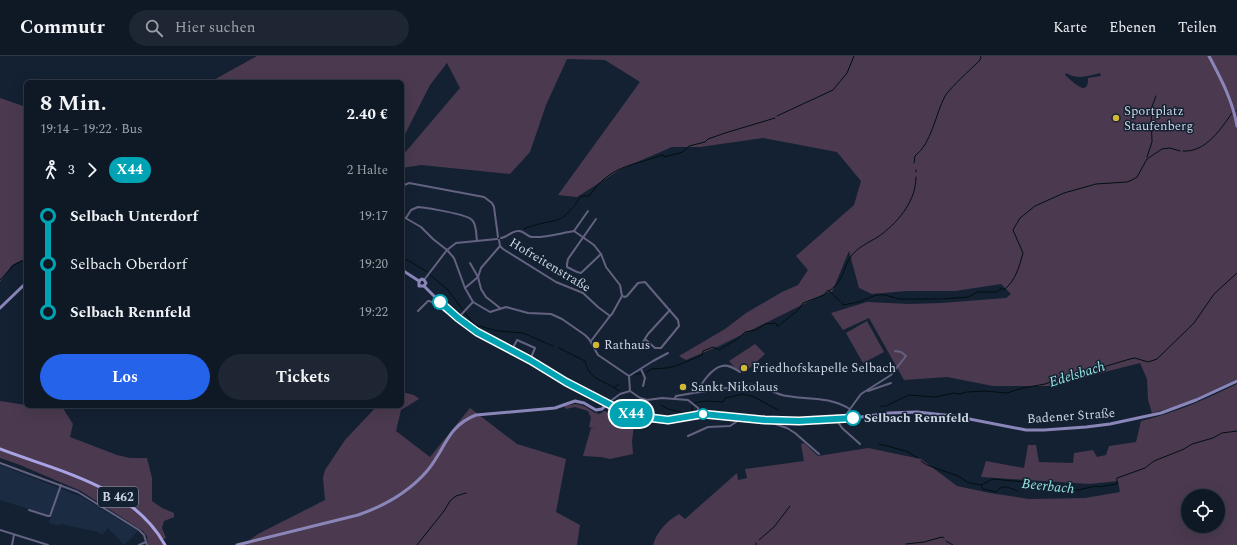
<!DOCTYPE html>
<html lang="de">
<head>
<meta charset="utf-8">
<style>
	:root { --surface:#0f1926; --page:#1d2632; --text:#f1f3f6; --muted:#9ba0a7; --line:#2f3843; --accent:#2563eb }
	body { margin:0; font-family:Spectral,serif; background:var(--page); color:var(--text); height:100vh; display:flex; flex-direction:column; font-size:15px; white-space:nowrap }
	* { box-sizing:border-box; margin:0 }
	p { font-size:13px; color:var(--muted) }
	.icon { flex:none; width:22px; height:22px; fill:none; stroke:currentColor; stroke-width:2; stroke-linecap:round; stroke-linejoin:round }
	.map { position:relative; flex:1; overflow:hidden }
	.side { position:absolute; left:24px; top:24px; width:380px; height:328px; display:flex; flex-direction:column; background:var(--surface); border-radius:6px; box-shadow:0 4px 16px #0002,0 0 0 1px var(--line) }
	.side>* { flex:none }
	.badge { padding:0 8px; border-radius:13px; font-size:14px; line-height:26px }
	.buttons { position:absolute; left:1181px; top:433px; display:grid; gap:8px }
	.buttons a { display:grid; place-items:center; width:44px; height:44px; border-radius:50%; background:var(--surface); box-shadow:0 4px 16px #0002,0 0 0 1px var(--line); font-size:20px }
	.map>.badge { position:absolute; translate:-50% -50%; box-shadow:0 0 0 2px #fff }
	.legs { display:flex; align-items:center; gap:6px; height:44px; padding:0 16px; font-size:13px }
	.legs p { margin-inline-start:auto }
	.overview { display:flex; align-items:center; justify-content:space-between; height:68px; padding:0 16px }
	h1 { font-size:22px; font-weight:700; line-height:30px }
	.action { display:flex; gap:8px; margin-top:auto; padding:8px 16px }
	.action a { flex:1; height:46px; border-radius:24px; background:var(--accent); color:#fff; font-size:16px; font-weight:700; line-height:46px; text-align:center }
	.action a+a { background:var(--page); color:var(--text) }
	ul { padding:0 16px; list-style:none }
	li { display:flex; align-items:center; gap:14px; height:48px; font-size:15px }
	li i { display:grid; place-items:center; width:6px; height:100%; margin:0 5px; background:currentColor }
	li i::after { content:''; width:10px; height:10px; margin:-5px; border:3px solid; border-radius:50%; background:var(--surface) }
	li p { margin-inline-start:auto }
	li:first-child i { background:linear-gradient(#0000 50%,currentColor 0) }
	li:last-child i { background:linear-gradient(currentColor 50%,#0000 0) }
	header { display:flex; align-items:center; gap:24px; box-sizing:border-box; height:56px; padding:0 20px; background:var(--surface); border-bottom:1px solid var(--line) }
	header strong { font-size:19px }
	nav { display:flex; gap:22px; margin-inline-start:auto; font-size:14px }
	.search { width:280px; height:36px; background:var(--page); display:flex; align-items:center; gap:10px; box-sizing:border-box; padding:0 14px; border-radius:22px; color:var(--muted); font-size:15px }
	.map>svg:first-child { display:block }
</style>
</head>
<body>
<header>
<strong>Commutr</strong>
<div class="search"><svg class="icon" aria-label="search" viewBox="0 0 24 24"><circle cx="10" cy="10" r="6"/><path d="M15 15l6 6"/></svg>Hier suchen</div>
<nav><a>Karte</a><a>Ebenen</a><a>Teilen</a></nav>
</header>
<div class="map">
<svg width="1237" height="489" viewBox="0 0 1237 489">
	<rect width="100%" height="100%" fill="#142133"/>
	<path fill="#1b2b42" d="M0,409l82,32 56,34 -14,14 -16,-17 -6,7 -4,-3 -38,-8 -1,2 -10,-3 2,-7 -51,-16z"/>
	<g fill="#4b3a4f" fill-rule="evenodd">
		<path d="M257,0h980v323c-27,14 -55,27 -85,34l-4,-13 -1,-21 -7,-16 -90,23h-57l-46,-9 -43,3 -35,-62 -26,12 -12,-17 36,-11 42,2 32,-1 65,-5 5,-4 -10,-10 -46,7h-48l-35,3 -13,-6 -10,-37 -17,41h-4l-109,54 -33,14 -7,-4 46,-27 21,-16 36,-21 16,-7 10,-15 -12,-14 58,-51 7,-24 -24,-29 -74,-14 -63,9h-28l-51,22 -44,28 -19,-2 82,-113 -35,-22 -38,-1 -21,46 -16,47 -20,22 -89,-9 -19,3 1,-13 57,-67 -13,-25 -17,22 -28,55v-58h-192zM1066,17c11,7 23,3 34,0l1,3 -13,2c1,22 -18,1 -23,-3z"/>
		<path d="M0,42l26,9v151l-14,7 -12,17z"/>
		<path d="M867,265l17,31 -21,11 -17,-30z"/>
		<path d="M755,288l10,10 -21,19 -8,-4 -7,-8z"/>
		<path d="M1237,328v161h-584c4,-14 14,-24 26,-31l6,5 52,-46 1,7 9,-2 -2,-9 59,-8 -3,-17 3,-1 14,13 50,-8 53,11 36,27 33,7 39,6 56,-1 35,-6 -2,-11 -29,3 -108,-7 5,-16 38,7 4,-23h8l3,17 34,1 1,-10 19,-3 4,7 9,-2 3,-9 27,-4 5,-21c34,-8 65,-22 96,-37zM1188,440h30v30h-30z"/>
		<path d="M402,336l12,3 5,4 -18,11 -5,21 34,26 40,-49 47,36 49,15 -10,53 24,13 -3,20h-334l15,-11 67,-34 -2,-22 2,-8 20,-30 32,-34h25z"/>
		<path d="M0,345l26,4v1l36,1 11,17 -3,13 47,18 13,3h17l5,20v23l10,7 12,5v4l-10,4 -2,7 4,10 -3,1v6h-15l-1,-9 -4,-5 -62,-40 -61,-26 -20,-7z"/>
		<path d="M576,348c4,1 9,2 13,5 5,3 9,8 15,2l7,2 -1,3 6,3 3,-7 16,6 -3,23 1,13 -23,5 -9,-2 -18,-1 8,-28 5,1 -7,-2 2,-9 -3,-7 -13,-4 -9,2 -2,-3z"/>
	</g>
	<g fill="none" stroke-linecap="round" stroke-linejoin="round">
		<g stroke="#001010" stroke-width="1">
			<path d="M1236,55l1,-1"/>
			<path d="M777,60l56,-26 14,-17 7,-17"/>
			<path d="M1153,74l6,-1 12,-7"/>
			<path d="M1183,95c22,2 38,-22 49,-38"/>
			<path d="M1147,101l5,-15 -1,-33 5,-13"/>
			<path d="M914,107l1,-7c17,-13 20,-41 30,-60 6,-9 26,-27 35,-36l1,-4"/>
			<path d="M916,114v2"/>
			<path d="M524,173c10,-5 22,-6 33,-9 10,-3 19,-16 24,-24h8c22,-31 40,-29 73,-41h2v2l19,-5 6,-6 16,-4 3,-3 17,-6 50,-15"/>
			<path d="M402,202l9,4 16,10"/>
			<path d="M430,219l17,14 16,21"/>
			<path d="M0,224l14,-15 12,-6"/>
			<path d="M829,235c16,-11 13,-23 23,-36 8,-10 21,-14 30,-21 18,-14 34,-34 34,-57"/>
			<path d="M942,243l27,-2 8,-5h19l6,-4 2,2c12,-10 15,-23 19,-37l-10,-23 7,-12 15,-12 29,-13 32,-9 31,-2 5,-2 5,-3 10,-18 15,-10 8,-1 10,3"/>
			<path d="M842,247l1,2 16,-3 17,-7h9l15,4h40"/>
			<path d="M465,257l10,12 23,6 25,2 30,13"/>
			<path d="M559,292l26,13c4,20 20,19 34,30"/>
			<path d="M646,317l5,-4 15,-1 10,-2 26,-11 1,-4 10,-4 6,3 20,-12 6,-6 11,-2 9,-6 11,-1 1,3h1l20,-16 5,-7 21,-8 4,-5 12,11"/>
			<path d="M634,318h8"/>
			<path d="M615,331l4,-3"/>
			<path d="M694,347l11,-2 18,1 2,-4 18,-4 11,3 24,13"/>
			<path d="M661,349c10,7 14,4 23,9l8,-3v-6"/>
			<path d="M881,350h5l23,-11 26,2 19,-4 5,1 8,-2 18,-1 22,2 16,-5 22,-4 22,-8 16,-3 47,-14 5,-1 13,4 9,-3 37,-36 20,-29 23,-21"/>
			<path d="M879,388l27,7 12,7"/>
			<path d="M921,405l6,4 31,11 11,7 12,2 12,-6 31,3 15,4 26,4h13l18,-4 3,1 18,-3v-6l28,-10 9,-7 30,-12 8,-5 21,-6 9,-5 15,-2"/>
			<path d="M981,429l2,4 13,3c8,-9 12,-4 22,-1"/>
			<path d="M759,484l15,-13 16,-21"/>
			<path d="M946,485l7,4"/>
			<path d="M906,488l18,-2 18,-5 2,1"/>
			<path d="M417,489l27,-34 6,-10 6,-5 10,-3"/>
			<path d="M756,489v-2"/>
		</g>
		<g stroke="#646281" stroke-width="2">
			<path d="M402,130l7,-3 75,14 8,6 2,4 4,30"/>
			<path d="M402,160l19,11 12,12 14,11 7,8 11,30 8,14 17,10 16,-5 22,6 23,1 11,5 23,16 4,4 9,16 31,21 1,15 10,7 7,2 15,-2 26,2 10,8 1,7"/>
			<path d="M406,162l5,-8 7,-3c9,1 49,7 54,13 5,5 4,15 5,21"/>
			<path d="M596,163l-28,40 -1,5v3l10,5 4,1 20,-19"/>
			<path d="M574,175l14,-20"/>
			<path d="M501,182c6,-1 11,-7 17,-7 6,-1 9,6 14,6 14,1 29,-4 42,-6l20,14 7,9 5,13 14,18 2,11"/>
			<path d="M499,184l1,6 3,3 53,33 27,11 15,14 12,9"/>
			<path d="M470,207l8,14 3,12 5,8 14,11"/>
			<path d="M424,224l23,-30 9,-7 41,-4"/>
			<path d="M465,232l13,-11 3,-9 19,-22"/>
			<path d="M622,240l3,1 2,-1 11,-13 7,-1 33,38 1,6 -18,22h-6l-10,-9"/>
			<path d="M418,255l10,-10h2l17,12 3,-1"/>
			<path d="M458,262l15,-16"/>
			<path d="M591,285l19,-25 2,-2 10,-18"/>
			<path d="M639,292l9,-14 22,-24"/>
			<path d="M512,294l5,-10 18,8 -5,12"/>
			<path d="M641,313l4,9 -2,8"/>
			<path d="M629,320l24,-15 15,-8"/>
			<path d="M868,335l23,-8"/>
			<path d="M698,336c3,-9 14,-24 24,-26 7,-2 13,3 18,6"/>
			<path d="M675,342l1,-2c20,-4 39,-6 58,-9 7,-1 14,-3 21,-2 12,1 20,10 32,11 24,4 40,0 63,13"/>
			<path d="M608,347l12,-9 10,-3"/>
			<path d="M844,362l6,-9 11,-15 30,-19 15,-19 -5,-4 -6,-1"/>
			<path d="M836,363l6,9 18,16"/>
			<path d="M766,365l21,7 8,5 24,21"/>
			<path d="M688,380l20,-9 22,-1 12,-8"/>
			<path d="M0,407l78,29 61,38 5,5 3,10"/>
			<path d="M29,454l19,6h2l11,-31"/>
			<path d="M0,474l48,15"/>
			<path d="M12,489l2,-10"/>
			<path d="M139,489l7,-3"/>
		</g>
		<g stroke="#8b86b9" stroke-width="3">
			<path d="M1209,0c12,23 24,45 28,70"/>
			<path d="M402,214l17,11v5h5"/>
			<path d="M419,225l3,-2 2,1 2,3 -2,3"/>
			<path d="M424,230l26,26 18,14 24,14 38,20 36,22 58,30 12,4 23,3h18l30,-5 58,6 34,1 55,-3 35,-5 28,-1 37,4 72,14h18l42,-3 24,-3 51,-11 35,-13 41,-19"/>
			<path d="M0,252l26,-25"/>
			<path d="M237,489l121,-30c26,-9 50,-22 69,-44 18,-21 20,-45 49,-56l79,-7 20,-7 9,2 12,7 6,-1 5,-5"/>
		</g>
		<path stroke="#a8a3e4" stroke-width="3" d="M0,393c57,22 133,37 165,96"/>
	</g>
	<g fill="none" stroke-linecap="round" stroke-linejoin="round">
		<defs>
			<path id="line-1" d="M440,246l18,16 19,14 53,28 36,22 58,30 12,4 32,4 35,-6 62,6 34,1 54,-3"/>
		</defs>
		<use href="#line-1" stroke="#fff" stroke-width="9"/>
		<use href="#line-1" stroke="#00a3b4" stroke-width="6"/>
	</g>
	<g fill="#d1b736" stroke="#142133" stroke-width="1.5">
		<circle cx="1116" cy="62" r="4"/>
		<circle cx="596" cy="289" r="4"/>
		<circle cx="744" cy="312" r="4"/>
		<circle cx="683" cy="331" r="4"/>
	</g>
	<g fill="#fff" stroke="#00a3b4" stroke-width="2">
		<circle cx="440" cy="246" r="7"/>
		<circle cx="703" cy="358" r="5"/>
		<circle cx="853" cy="362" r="7"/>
	</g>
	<g text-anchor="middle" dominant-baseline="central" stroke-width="3" stroke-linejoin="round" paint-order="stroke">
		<rect fill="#142133" stroke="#96a0ae" stroke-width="1" x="98" y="431" width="40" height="20" rx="3"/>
		<g font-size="12" font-weight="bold" fill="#cdd6e2">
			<text x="118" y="441">B 462</text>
		</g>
		<g font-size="13" fill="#cdd6e2" stroke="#142133" text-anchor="start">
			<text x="1124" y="55">Sportplatz<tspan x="1124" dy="15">Staufenberg</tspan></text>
			<text x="604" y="289">Rathaus</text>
			<text x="752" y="312">Friedhofskapelle Selbach</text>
			<text x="691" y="331">Sankt Nikolaus</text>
		</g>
		<g font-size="13" fill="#cdd6e2" stroke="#142133">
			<text transform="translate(550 209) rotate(31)">Hofreitenstraße</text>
			<text transform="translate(1071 360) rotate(-4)">Badener Straße</text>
		</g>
		<g font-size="13" font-weight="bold" fill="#cdd6e2" stroke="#142133" text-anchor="start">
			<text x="864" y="362">Selbach Rennfeld</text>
		</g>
		<g font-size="14" font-style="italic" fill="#94e5e2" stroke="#142133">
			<text transform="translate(1077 318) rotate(-17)">Edelsbach</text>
			<text transform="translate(1048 430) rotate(6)">Beerbach</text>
		</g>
	</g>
</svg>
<div class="buttons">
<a><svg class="icon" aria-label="locate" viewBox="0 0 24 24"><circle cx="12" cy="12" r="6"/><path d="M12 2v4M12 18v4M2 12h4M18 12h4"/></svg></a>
</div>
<b class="badge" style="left:631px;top:358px;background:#00a3b4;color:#fff">X44</b>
<section class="side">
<div class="overview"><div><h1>8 Min.</h1><p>19:14 – 19:22 · Bus</p></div><b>2.40 €</b></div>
<div class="legs"><svg class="icon" aria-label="walk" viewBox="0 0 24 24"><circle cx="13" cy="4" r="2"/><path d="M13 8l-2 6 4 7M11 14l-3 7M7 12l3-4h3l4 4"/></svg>3<svg class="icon" aria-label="forward" viewBox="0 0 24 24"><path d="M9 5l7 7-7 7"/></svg><b class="badge" style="background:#00a3b4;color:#fff">X44</b><p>2 Halte</p></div>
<ul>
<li><i style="color:#00a3b4"></i><b>Selbach Unterdorf</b><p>19:17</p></li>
<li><i style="color:#00a3b4"></i><span>Selbach Oberdorf</span><p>19:20</p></li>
<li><i style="color:#00a3b4"></i><b>Selbach Rennfeld</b><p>19:22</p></li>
</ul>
<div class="action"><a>Los</a><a>Tickets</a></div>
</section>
</div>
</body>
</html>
